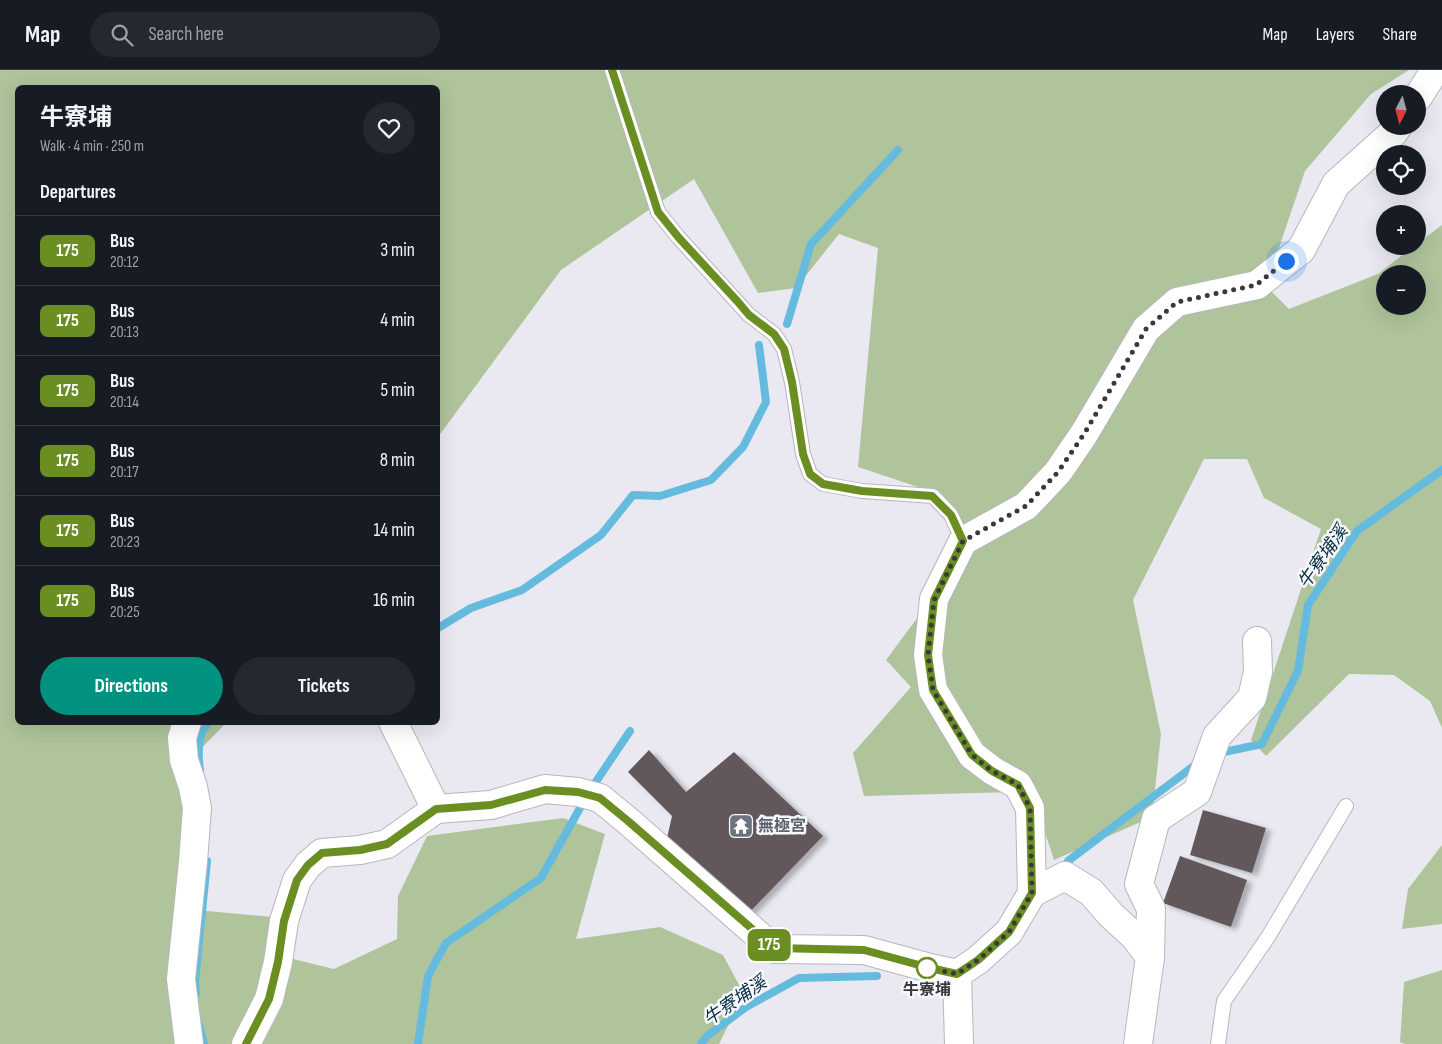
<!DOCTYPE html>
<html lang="en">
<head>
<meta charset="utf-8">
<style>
	:root { --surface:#171b24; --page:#242831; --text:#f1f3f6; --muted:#9ea1a6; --line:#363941; --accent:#029380 }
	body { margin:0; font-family:"Sofia Sans Condensed","Noto Sans TC",sans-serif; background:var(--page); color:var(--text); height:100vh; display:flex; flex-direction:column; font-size:19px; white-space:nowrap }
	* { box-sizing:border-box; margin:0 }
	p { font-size:16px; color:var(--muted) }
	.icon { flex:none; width:28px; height:28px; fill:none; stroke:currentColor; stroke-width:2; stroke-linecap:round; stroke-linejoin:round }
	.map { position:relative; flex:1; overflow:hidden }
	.drawer { position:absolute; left:15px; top:15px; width:425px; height:640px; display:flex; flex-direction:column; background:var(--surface); border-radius:8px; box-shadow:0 5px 20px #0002 }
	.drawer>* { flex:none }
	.badge { padding:0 10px; border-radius:8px; font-size:18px; line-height:32px }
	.needle { width:32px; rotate:186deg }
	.tools { position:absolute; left:1376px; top:15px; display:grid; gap:10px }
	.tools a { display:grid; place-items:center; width:50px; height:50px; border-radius:50%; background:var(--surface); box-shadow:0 5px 20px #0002; font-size:25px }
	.you { position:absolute; width:25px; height:25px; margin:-12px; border:4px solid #fff; border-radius:50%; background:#1a73e8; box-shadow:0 0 0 8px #1a73e833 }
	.map>.badge { position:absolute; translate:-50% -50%; box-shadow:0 0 0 2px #fff }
	h2 { padding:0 25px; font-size:19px; line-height:45px }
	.round { display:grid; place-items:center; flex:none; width:52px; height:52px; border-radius:26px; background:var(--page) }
	.head { display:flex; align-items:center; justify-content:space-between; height:85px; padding:0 25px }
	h1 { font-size:24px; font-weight:700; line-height:38px }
	.cta { display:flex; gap:10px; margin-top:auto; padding:10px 25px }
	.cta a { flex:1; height:58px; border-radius:30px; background:var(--accent); color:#fff; font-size:20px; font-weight:700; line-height:58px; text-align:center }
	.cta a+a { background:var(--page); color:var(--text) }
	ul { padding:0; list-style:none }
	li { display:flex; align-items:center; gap:15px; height:70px; padding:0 25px; border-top:1px solid var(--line) }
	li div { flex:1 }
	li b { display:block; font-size:19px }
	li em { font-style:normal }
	li .badge { min-width:55px; font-weight:700; text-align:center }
	header { display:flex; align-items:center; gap:30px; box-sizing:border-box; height:70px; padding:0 25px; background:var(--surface); border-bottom:1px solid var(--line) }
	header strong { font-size:24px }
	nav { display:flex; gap:28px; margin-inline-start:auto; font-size:18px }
	.search { width:350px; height:45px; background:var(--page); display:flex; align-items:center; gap:12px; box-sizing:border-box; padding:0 18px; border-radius:28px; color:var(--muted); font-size:19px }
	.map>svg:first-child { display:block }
</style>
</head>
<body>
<header>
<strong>Map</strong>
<div class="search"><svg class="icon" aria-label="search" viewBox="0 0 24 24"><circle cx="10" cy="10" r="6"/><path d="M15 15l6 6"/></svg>Search here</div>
<nav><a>Map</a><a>Layers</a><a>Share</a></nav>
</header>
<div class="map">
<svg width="1442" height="974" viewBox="0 0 1442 974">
	<defs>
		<filter id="shadow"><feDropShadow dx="5.5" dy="3" stdDeviation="2.5" flood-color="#0004"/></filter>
	</defs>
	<rect width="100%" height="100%" fill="#eae9f2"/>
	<g fill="#afc49b" fill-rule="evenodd">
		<path d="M0,0h1409l-38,24 -66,77 -39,115 23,23 89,-35 36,-28h4v-3l24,-18v503l-12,-27 -36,-26 -45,-1 -83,82 -15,-16 70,-211 -57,-31 -17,-39h-43l-71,141 28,134 -9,83 -98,43 -20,-61 -20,-7 -150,4 -11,-43 58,-66 -25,-27 89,-120 -39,-47 -78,-26 20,-219 -39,-14 -43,54 -38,5 -64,-114 -133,91 -123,167v-349h-420v634l208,1 -31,32 -10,154 99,9 5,40 45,11 63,-30 1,-43 29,-60 136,-18 42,16 -29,105 84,-12 63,28 21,39 -25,50h-719zM1385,204h33v32h-33z"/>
		<path d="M1442,775v79l-40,5 6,-40z"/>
		<path d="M1442,900v74h-37l-5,-2 4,-60z"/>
	</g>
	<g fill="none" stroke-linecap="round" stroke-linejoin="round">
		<g stroke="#65bbde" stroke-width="8">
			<path d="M787,254l24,-80 87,-94"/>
			<path d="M438,558l33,-20 51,-18 79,-55 32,-40 27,1 51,-16 32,-33 23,-45 -7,-57"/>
			<path d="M1224,682l38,-8 36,-73 10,-66 49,-74 85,-61"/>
			<path d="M200,700c-2,-15 -3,-37 9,-48"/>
			<path d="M591,719l39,-58"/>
			<path d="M1068,791l127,-96"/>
			<path d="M196,924l-1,-12 12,-121"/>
			<path d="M199,955l5,19"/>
			<path d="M418,974l10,-68 18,-33 95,-65 44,-79"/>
			<path d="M701,974l6,-8 39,-29 53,-29 78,-2"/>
		</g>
	</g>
	<g fill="#62595c" filter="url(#shadow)">
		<path d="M649,680l37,42 48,-40 89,84 -79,82 -79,-71 7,-31 -44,-44z"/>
		<path d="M1203,740l63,18 -14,45 -62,-18z"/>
		<path d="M1180,786l67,24 -16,47 -68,-24z"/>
	</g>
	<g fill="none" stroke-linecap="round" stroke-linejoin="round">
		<defs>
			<g id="service">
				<path d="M612,0l46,142 21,26 70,77 25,19 10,15 8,33 11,72 7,20 13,10 39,7 71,5 18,19 12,26"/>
				<path d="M1218,974l6,-43 44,-64 78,-131"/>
			</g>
			<g id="minor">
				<path d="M1418,27l17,-27"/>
				<path d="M187,652l-5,16 2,22 9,27 4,21 -4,54 -12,117 8,65"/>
				<path d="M393,652l43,87"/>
				<path d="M1032,823l33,-17 26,16 20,23 24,22 15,20"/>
				<path d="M957,904l2,70"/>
				<path d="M246,974l23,-45 9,-37 6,-41 13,-41 11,-15 14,-12 38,-3 27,-6 49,-35 55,-4 54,-16 33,3 22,6 28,23 146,128 90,1 66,18 27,6 21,-14 31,-28 23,-39 -2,-85 -12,-23 -25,-14 -21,-16 -39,-65 -5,-35 6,-56 29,-58 63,-35 32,-34 26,-38 62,-105 31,-27 80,-17 44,-35 35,-66 58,-52 4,-6"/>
				<path d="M1138,974l12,-87 1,-48 -12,-25 17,-65 41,-27 20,-56 35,-38 6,-26 -1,-31"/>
			</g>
		</defs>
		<use href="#service" stroke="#b6b6be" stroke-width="16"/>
		<use href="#minor" stroke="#b6b6be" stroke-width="30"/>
		<use href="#service" stroke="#fff" stroke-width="14"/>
		<use href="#minor" stroke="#fff" stroke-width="28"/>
	</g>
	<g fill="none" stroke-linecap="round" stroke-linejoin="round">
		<defs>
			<path id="line" d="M246,974l23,-45 9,-37 6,-41 13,-41 11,-15 14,-12 38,-3 27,-6 49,-35 55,-4 54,-15 33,2 22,6 28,23 146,127 90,2 66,18 27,6 21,-14 31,-28 23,-39 -2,-85 -12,-23 -26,-14 -20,-16 -39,-65 -5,-35 6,-55 29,-59 -12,-26 -19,-19 -70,-5 -39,-7 -13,-10 -7,-20 -11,-72 -8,-33 -10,-15 -25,-19 -11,-13 -59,-64 -21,-26 -46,-142"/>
		</defs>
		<use href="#line" stroke="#fff" stroke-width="11"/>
		<use href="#line" stroke="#6b8e23" stroke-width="8"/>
		<path stroke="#39393c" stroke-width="5" stroke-dasharray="0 9" d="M927,898l30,6 21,-14 31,-28 23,-39 -2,-85 -12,-23 -26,-14 -20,-16 -39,-65 -5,-35 6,-55 29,-59 63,-35 32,-34 26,-38 62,-105 31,-27 79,-17 30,-24"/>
	</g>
	<defs>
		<symbol id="temple-square" viewBox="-11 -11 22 22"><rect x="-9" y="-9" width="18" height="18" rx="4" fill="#6b7280" stroke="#f7f7fe"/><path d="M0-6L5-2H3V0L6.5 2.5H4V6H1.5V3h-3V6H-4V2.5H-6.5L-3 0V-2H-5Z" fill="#fff"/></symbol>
	</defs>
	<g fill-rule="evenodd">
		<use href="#temple-square" x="727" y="742" width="28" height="28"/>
	</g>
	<circle fill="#fff" stroke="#6b8e23" stroke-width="2.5" cx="927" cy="898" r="10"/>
	<g text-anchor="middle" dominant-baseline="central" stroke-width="5" stroke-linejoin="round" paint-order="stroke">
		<g font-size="16" font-weight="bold" fill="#5b616d" stroke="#f7f7fe" text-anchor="start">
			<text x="758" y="756">無極宮</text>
		</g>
		<g font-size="16" font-weight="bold" fill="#39393c" stroke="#f7f7fe">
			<text x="927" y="920">牛寮埔</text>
		</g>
		<g font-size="18" font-style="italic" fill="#062f3e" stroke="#f7f7fe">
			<text transform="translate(1323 487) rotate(-55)">牛寮埔溪</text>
			<text transform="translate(735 931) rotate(-35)">牛寮埔溪</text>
		</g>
	</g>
</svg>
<div class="tools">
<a><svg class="needle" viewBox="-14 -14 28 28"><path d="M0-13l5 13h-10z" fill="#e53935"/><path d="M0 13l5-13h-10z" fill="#9ea1a6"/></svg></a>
<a><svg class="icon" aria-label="locate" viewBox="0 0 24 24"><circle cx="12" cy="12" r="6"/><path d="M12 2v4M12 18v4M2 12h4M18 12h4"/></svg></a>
<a>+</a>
<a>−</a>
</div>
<div class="you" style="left:1286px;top:191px"></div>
<b class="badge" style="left:769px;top:875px;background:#6b8e23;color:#fff">175</b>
<section class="drawer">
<div class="head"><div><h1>牛寮埔</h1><p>Walk · 4 min · 250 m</p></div><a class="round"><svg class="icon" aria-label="heart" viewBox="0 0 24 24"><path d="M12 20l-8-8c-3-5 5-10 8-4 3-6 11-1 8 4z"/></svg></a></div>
<h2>Departures</h2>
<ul>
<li><span class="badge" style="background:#6b8e23;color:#fff">175</span><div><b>Bus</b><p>20:12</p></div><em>3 min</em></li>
<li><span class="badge" style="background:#6b8e23;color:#fff">175</span><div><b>Bus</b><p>20:13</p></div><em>4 min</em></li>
<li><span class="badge" style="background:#6b8e23;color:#fff">175</span><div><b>Bus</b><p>20:14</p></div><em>5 min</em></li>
<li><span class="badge" style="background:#6b8e23;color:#fff">175</span><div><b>Bus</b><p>20:17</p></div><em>8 min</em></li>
<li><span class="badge" style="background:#6b8e23;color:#fff">175</span><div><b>Bus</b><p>20:23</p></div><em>14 min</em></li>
<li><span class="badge" style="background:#6b8e23;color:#fff">175</span><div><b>Bus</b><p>20:25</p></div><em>16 min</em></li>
</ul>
<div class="cta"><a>Directions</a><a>Tickets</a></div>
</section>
</div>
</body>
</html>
